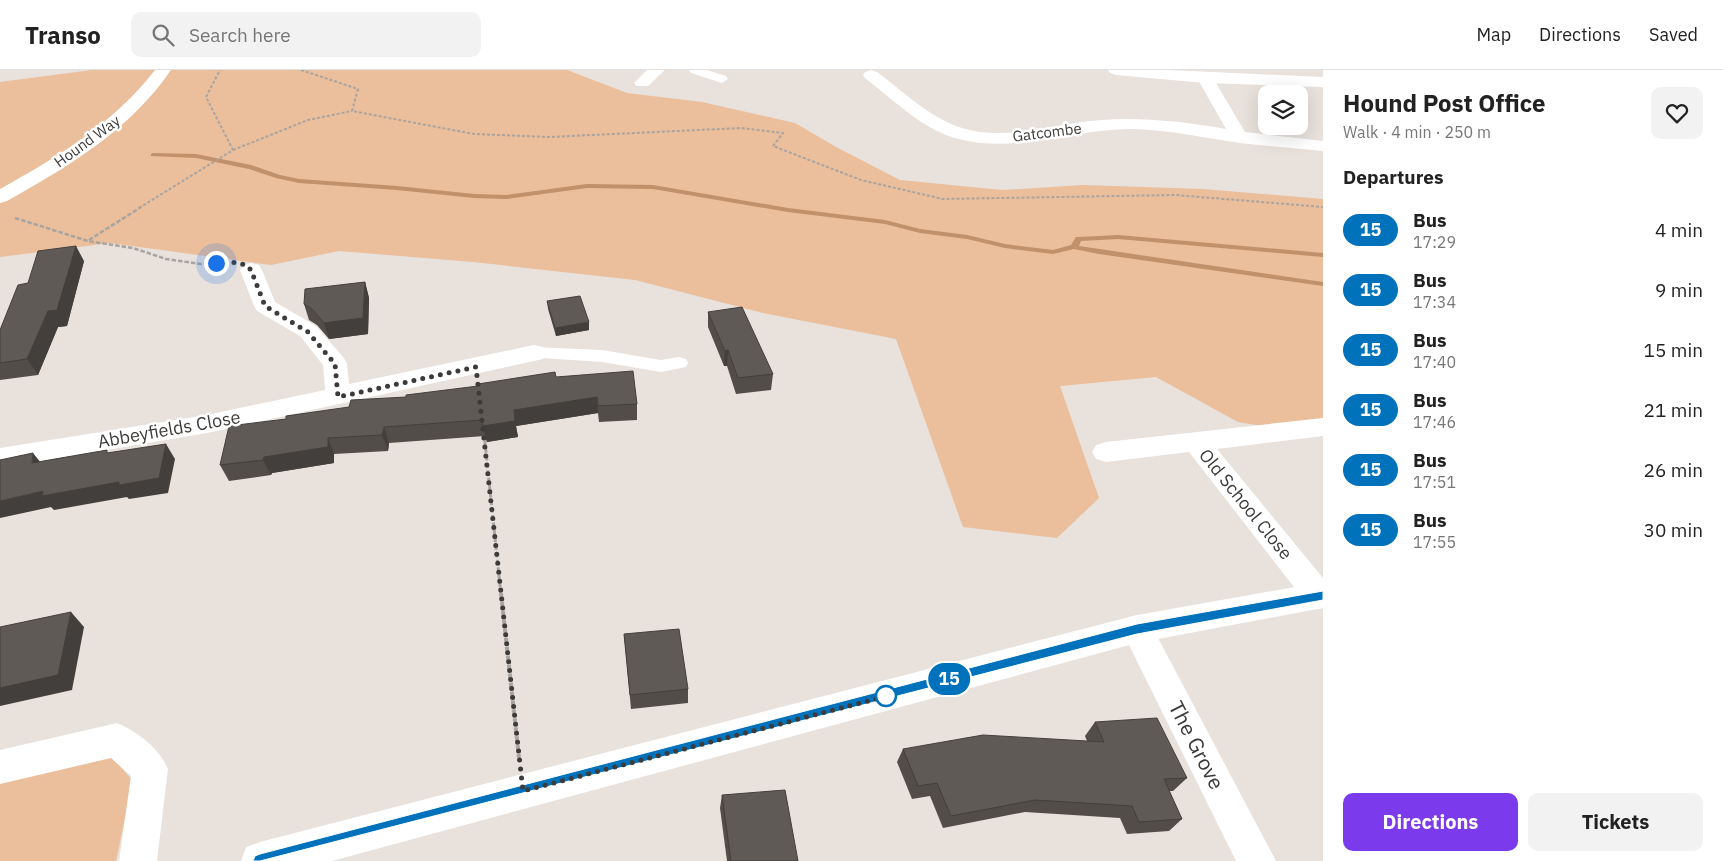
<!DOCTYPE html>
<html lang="en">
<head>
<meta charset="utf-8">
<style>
	:root { --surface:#fff; --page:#f2f2f2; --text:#222; --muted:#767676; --line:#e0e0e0; --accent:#7c3aed }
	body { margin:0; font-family:"IBM Plex Sans",sans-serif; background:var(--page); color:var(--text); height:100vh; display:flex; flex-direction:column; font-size:19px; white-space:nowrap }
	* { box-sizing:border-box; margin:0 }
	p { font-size:16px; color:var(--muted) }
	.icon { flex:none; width:28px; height:28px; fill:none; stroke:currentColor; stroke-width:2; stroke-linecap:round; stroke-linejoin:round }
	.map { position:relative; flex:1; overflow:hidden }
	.side { display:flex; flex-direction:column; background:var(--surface); width:400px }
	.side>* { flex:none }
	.badge { padding:0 10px; border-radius:16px; font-size:18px; line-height:32px }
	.controls { position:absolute; left:1258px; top:15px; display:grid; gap:10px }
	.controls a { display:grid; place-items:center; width:50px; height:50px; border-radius:10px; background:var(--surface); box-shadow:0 5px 20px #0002; font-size:25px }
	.you { position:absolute; width:25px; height:25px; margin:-12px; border:4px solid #fff; border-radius:50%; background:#1a73e8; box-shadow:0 0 0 8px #1a73e833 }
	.map>.badge { position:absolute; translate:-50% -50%; box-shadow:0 0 0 2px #fff }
	h2 { padding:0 20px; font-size:19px; line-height:45px }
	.round { display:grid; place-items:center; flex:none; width:52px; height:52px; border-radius:10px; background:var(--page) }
	.headline { display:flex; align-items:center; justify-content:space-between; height:85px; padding:0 20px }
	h1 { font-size:24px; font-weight:800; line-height:38px }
	.primary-button { display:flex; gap:10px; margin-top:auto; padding:10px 20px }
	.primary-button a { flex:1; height:58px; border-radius:10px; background:var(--accent); color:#fff; font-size:20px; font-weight:800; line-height:58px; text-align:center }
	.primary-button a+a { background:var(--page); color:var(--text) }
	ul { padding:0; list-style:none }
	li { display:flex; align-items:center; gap:15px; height:60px; padding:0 20px }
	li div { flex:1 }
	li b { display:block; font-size:19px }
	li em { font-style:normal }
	li .badge { min-width:55px; font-weight:700; text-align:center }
	header { display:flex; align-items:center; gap:30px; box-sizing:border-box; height:70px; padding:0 25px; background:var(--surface); border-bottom:1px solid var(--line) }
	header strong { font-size:24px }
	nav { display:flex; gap:28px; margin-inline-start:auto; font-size:18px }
	.search { width:350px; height:45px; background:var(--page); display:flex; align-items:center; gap:12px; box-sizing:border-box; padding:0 18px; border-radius:10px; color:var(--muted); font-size:19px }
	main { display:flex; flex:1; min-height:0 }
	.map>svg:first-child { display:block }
</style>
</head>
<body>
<header>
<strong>Transo</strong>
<div class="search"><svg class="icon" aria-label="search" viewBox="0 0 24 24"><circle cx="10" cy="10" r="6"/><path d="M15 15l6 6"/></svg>Search here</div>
<nav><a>Map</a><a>Directions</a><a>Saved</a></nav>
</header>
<main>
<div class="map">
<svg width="1323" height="791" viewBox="0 0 1323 791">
	<rect width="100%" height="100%" fill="#e8e1dc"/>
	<g fill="#ebbe9c">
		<path d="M92,0h475l60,23 75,9 93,21 41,24 64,33 102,10 81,-5 120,4 120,10v237l-85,-14 -82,-45 -96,9 39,112 -42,40 -94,-11 -67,-188 -133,-26 -128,-33 -162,-18 -134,-11 -68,14 -161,-22 -110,14v-175z"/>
		<path d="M109,684l24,27 -17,80h-116v-82z"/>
	</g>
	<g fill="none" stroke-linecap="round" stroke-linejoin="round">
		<path fill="#c1916b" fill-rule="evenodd" d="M153,83l43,1 55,11 29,10 19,4 98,7 77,8 33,1 80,-11 66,1 135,23 97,12 35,9 47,6 38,9 48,6 18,-5 5,-8h3l39,-2 205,18v4l-205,-18 -37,2 -2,5 244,36v4l-224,-32 -25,-5 -21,5 -48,-6 -38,-9 -47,-6 -35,-9 -97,-12 -135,-23 -66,-1 -80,11 -33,-1 -77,-8 -98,-7 -23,-5 -27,-9 -53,-11 -45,-2v-2z"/>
		<g stroke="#a9a4a0" stroke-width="2" stroke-dasharray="3 2" stroke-linecap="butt">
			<path d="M301,0l57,19 -6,22 122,23 76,3 191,-9 42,5 -10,13 88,34 82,19 232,-4 148,12"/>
			<path d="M233,80l75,-30 44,-9"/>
			<path d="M139,138l94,-58 -27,-53 14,-27"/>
		</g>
		<g stroke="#a9a4a0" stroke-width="2.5" stroke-dasharray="4.5 2" stroke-linecap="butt">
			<path d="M15,148l73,23 45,7 33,11 35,5 24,-2"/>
			<path d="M89,170l52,-33"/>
		</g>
		<path stroke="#a9a4a0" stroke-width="3" stroke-dasharray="5 2.5" stroke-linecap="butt" d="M484,363l17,162"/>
		<path stroke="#a9a4a0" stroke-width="4" stroke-dasharray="6 3" stroke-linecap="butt" d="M501,523l18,165"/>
		<g fill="#fff" fill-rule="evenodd">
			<path d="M689,0h18l19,6 2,3 -6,4 -31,-10z"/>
			<path d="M534,277l68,3 59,10 18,-3 7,2 2,4 -2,4 -25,5 -59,-10 -75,-5 -2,-4 2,-4z"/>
		</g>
		<g fill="#fff" fill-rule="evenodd">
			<path d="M647,0h18l-17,16h-12l-2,-3z"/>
			<path d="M871,0l6,2c26,19 53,46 85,56 45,14 94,-5 139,-8 42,-3 83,2 125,9l-29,-51 2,-3h12l2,3 32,54 78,9v10c-28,-3 -56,-5 -83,-8 -35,-5 -70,-13 -106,-14 -61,-1 -128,29 -188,6 -30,-12 -55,-37 -81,-57l-2,-3 2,-3z"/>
			<path d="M251,193l8,2 3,5 13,32 41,24 28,32 3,6 2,20 185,-39 9,2 3,6 -3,6 -9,2 -327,72 -207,35v-20l207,-33 118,-25 -2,-25 -23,-29 -43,-25 -3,-5 -14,-36 3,-5z"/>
			<path d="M1323,348v18l-106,13 106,129v30l-4,1 -11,-4 -119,-153 -83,10 -10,-3 -4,-7 4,-7 10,-3z"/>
			<path d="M1137,545l11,4 128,242h-40l-115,-232 5,-10z"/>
			<path d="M117,653c20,8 43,26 51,46l-11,92h-38l12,-85 -20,-18 -111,26v-34z"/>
		</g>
		<g fill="#fff" fill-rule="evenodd">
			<path d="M155,0h16c-41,60 -102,96 -164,131l-7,2v-14c58,-32 114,-66 155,-119z"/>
			<path d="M1108,0h62l153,7v10l-118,-4 -89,-8 -6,-2z"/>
			<path d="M1323,512v26l-186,35 -805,218h-91l5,-14 14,-5 877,-227z"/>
		</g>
	</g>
	<g fill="#534d4a">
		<path d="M84,191l-17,65 -9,1 -20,48 -38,5v-50l28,-47z"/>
		<path d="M365,212l4,16 -1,36 -39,5 -12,-14 -8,-5 -5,-16z"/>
		<path d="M547,231l42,29 -33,6 -8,-27z"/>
		<path d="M708,242l65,62 -2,16 -35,4 -9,-28h-3l-16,-39z"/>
		<path d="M556,307l81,27v16l-38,2 -1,-9 -82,13 2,11 -31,5 -2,-6 -96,7 -1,8 -54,3v9l-62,10 -1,2 -42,6 -9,-16 66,-46 120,-22z"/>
		<path d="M624,564l64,55v14l-57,6z"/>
		<path d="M1095,652l92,56 -14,13h-4l13,28 -13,12 -42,3 -7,-16 -95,-6 -82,16 -13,-32 -18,3 -15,-37 6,-13 184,-8 -2,-5z"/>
		<path d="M722,725l76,66h-71l-7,-53z"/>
	</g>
	<g fill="#433f3c">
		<path d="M76,176l8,15 -17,65 -9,1 -20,48 -11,-16z"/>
		<path d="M365,212l4,16 -1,36 -39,5 -5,-16z"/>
		<path d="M589,252v8l-33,6 -1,-8z"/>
		<path d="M728,280l-1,16h-3l1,-15z"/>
		<path d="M597,327l1,16 -82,13 2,11 -31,5 -4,-16 31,-16z"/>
		<path d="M384,357l5,16 -1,8 -6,-16z"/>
		<path d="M328,368l6,16v9l-62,10 -1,2 -8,-15 1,-3z"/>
		<path d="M166,374l9,15 -7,34 -39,6 -2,-2 -73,13 -3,-3 -51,11v-17l43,-10z"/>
		<path d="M33,383l12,15 -13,-5z"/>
		<path d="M71,542l13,15 -12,63 -72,16v-18z"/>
	</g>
	<g fill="#605a56" stroke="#433f3c">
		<path d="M76,176l-19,64 -9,1 -21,48 -27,4v-33l18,-45 10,-2 10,-32z"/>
		<path d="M365,212l-2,36 -39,5 -12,-14 -8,-5 1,-15z"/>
		<path d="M580,226l9,26 -34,6 -8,-27z"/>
		<path d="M742,237l31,67 -35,4 -10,-28 -3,1 -17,-39z"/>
		<path d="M633,301l4,33 -39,2 -1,-9 -83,13 1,11 -32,5 -1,-6 -98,7 -2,8 -54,3v9l-64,10 -1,3 -43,5 9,-39 57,-7v-3l63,-9 2,-7 55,-3v-2l72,-9v-2l77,-12 1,5z"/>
		<path d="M166,374l-7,34 -40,7v-3l-77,14 1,-5 -43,10v-41l33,-7 -1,10 75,-13v3z"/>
		<path d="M71,542l-13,63 -58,13v-61z"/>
		<path d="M679,559l9,60 -58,6 -6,-61z"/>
		<path d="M1157,648l30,60 -23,1 18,40 -43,3 -7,-16 -97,-6 -84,16 -14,-33 -19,3 -15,-37 80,-14 121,7 -9,-20z"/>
		<path d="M785,720l13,71h-67l-9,-66z"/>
	</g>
	<path fill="#0072bc" stroke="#fff" d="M1323,521v9l-186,34 -877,227h-7l2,-5 5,-2 877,-230z"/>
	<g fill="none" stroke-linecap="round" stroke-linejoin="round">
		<path stroke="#3d3b39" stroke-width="5" stroke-dasharray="0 9" d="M216,193l16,-1 14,3 5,5 14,36 43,26 27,32 3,33 138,-30 47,424 372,-97 -9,2"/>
	</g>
	<circle fill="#fff" stroke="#0072bc" stroke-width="2.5" cx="886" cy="626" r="10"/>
	<g text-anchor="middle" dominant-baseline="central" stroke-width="5" stroke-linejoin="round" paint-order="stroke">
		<g font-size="15" fill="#3d3b39" stroke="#fff">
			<text transform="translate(1047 62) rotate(-7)">Gatcombe</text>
			<text transform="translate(87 71) rotate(-36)">Hound Way</text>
		</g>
		<g font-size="18" fill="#3d3b39" stroke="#fff">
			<text transform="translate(169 359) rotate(-10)">Abbeyfields Close</text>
			<text transform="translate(1246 434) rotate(51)">Old School Close</text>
		</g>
		<g font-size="21" fill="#3d3b39" stroke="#fff">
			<text transform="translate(1197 675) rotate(63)">The Grove</text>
		</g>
	</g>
</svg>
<div class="controls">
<a><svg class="icon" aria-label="layers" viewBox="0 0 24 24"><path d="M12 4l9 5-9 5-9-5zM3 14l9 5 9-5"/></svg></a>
</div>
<div class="you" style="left:216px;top:193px"></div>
<b class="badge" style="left:949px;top:609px;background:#0072bc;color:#fff">15</b>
</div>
<section class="side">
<div class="headline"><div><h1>Hound Post Office</h1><p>Walk · 4 min · 250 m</p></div><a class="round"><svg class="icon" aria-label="heart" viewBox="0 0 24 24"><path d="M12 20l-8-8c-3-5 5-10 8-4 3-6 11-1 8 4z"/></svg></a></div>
<h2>Departures</h2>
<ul>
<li><span class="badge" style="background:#0072bc;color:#fff">15</span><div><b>Bus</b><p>17:29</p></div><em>4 min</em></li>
<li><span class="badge" style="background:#0072bc;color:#fff">15</span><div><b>Bus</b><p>17:34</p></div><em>9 min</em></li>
<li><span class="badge" style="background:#0072bc;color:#fff">15</span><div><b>Bus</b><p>17:40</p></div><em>15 min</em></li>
<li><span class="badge" style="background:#0072bc;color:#fff">15</span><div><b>Bus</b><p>17:46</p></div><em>21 min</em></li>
<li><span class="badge" style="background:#0072bc;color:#fff">15</span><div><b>Bus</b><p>17:51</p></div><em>26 min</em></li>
<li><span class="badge" style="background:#0072bc;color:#fff">15</span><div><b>Bus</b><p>17:55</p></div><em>30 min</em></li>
</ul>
<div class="primary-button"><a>Directions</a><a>Tickets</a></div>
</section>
</main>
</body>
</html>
